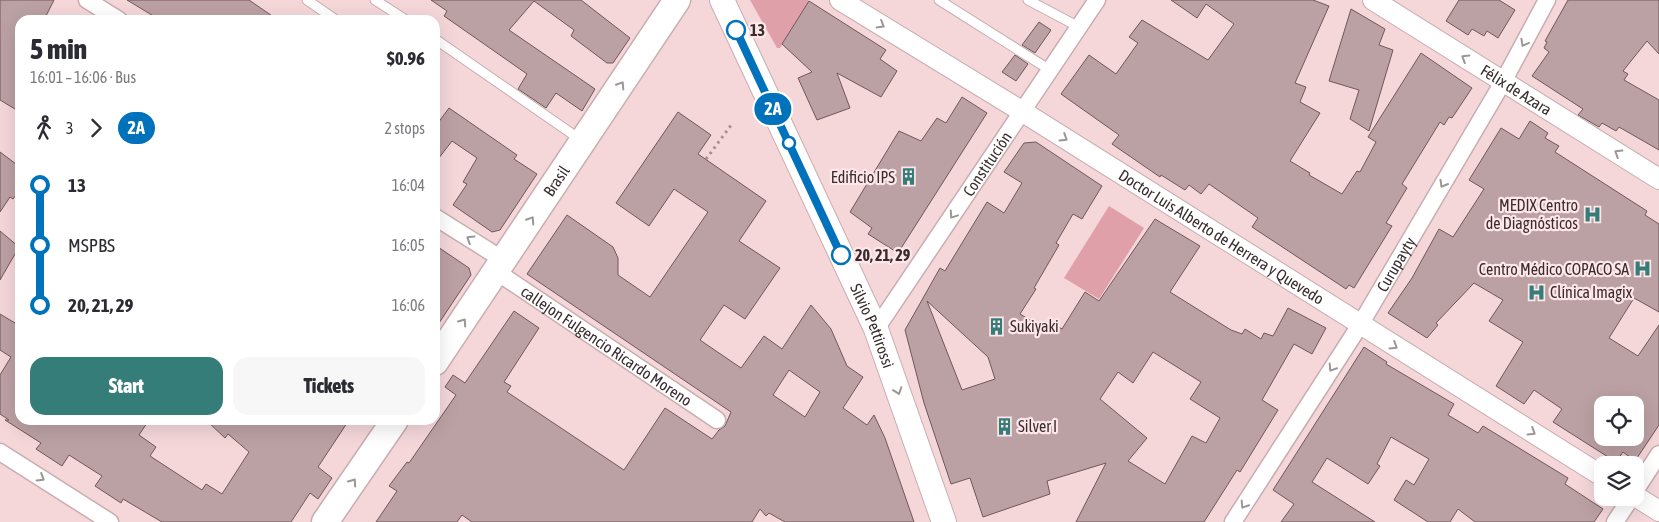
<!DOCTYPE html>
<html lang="en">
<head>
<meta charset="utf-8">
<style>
	:root { --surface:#fff; --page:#f7f7f7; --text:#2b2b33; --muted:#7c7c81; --accent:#357d79 }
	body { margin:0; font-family:"Asap Condensed",sans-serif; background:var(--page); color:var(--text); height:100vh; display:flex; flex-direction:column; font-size:19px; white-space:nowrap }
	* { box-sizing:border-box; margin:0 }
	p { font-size:16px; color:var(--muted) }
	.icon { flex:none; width:28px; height:28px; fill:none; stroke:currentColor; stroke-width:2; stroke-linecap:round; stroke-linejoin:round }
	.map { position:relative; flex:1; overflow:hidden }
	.sheet { position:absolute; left:15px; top:15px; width:425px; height:410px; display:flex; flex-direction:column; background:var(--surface); border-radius:15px; box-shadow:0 5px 20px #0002 }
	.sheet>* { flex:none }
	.badge { padding:0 10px; border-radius:16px; font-size:18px; line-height:32px }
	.tools { position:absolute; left:1594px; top:396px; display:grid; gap:10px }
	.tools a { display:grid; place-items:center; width:50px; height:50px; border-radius:10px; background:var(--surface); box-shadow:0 5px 20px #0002; font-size:25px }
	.map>.badge { position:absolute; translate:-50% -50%; box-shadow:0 0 0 2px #fff }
	.legs { display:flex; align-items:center; gap:8px; height:55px; padding:0 15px; font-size:16px }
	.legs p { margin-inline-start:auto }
	.overview { display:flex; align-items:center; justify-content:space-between; height:85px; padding:0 15px }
	h1 { font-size:28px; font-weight:800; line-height:38px }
	.button { display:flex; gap:10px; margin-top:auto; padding:10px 15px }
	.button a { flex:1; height:58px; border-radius:15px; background:var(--accent); color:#fff; font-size:20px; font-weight:800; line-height:58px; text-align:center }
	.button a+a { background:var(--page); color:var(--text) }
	ul { padding:0 15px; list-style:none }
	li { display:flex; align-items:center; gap:18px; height:60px; font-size:19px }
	li i { display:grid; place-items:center; width:8px; height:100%; margin:0 6px; background:currentColor }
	li i::after { content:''; width:12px; height:12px; margin:-6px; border:4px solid; border-radius:50%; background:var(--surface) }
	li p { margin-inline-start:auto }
	li:first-child i { background:linear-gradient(#0000 50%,currentColor 0) }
	li:last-child i { background:linear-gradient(currentColor 50%,#0000 0) }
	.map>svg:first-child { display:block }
</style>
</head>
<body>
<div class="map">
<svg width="1659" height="522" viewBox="0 0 1659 522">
	<rect width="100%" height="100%" fill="#f5d7da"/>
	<g fill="#e0a0a9">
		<path d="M750,0h58l1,1 -29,47h-3z"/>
		<path d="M1109,206l35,22 -45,71 -35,-21z"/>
	</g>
	<g fill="#bca1a4" stroke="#70575a" fill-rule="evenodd">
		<path d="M0,0h54l-10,20h-24v92l-20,-12z"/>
		<path d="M127,0h122l29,20h-118z"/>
		<path d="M431,0h150l49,38 -17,25h-6l-36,-27 3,-6 -40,-29 -25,29 86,59 -13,22 -26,-18 -10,15 -28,-19 9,-15 -83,-58 3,-5z"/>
		<path d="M1171,0h142l16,6 -34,77 11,4 -6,15 20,11 -30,48 20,12 -1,2 33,19 15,-23 3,1 16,-30 -8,-5 53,-84 51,35 -20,30 -3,-1 -5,8 -4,-3 -38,62 5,4 -21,35 6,3 -38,62 -5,-3 -3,4 -94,-62 6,-9 -49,-34 -8,10 -12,-9 -4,5 -24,-15 -1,2 -48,-33 7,-9 -58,-41 28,-39 27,19 22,-31 -9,-6 13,-17 66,40 26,-36 -28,-20 -9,14z"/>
		<path d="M1459,0h40l16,10 -17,28 -11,-7 -3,5 -12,-7 -4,6 -22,-14z"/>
		<path d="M1568,0h91v54l-12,-13 -24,30 5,3 -4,6 35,20v50l-40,-23 -3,4 -14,-8 -3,4 -21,-12 5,-6 -51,-33 17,-24 -5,-4 3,-6 -2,-1z"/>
		<path d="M809,1l77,49 -6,9 17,12 -16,26 -44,-24 13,35 -33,12 -19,-42 14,-6 -30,-28z"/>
		<path d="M1351,9l34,20 -6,16 14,5 -24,81 -19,-12 9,-29 -30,-9z"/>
		<path d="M1039,22l12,8 -16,23 -13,-8z"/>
		<path d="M1015,55l13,9 -12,17 -14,-9z"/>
		<path d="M962,97l25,16 -89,140 -30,-19 4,-6 -22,-16 49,-81 22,10 16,-23 9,5z"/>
		<path d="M449,108l68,47 -3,4 23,15 -37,56 -8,2 -39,-27 14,-21 -4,-2 14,-24 -25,-17 -17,22v-36z"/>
		<path d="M678,112l33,23 -13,19 68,47 -27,40 41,27 -35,51 -21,-14 -24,35 41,28 23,-32 18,13 29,-44 20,24 16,37 16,11 -20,31 24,17 7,-10 11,23 29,84h-129l-16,-9 -3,3 -6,-7 -8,13h-280l-10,-7 -5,7h-81l21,-31 -8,-5 18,-24 2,1 47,-68 -11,-8 8,-12 12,8 49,-72 25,17 -35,54 7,4 -4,6 117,78 41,-62 47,31 7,-9 6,-4 6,-14 -204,-138 40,-59 46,32 5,11v17l32,22 58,-85 -34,-23 -25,37 -33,-23zM789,370l31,22 -15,25 -32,-22z"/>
		<path d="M1530,121l18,12 -3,5 14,8 -4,6 92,59 -2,4 14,9v88l-25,-14 -25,40 29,18 21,-31v100l-24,36 -12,-9 -7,10 -63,-40 9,-13 -28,-19 -10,14 -28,-18 27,-44 -34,-21 14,-21 -29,-17 -38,40 2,2 -11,13 -39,-25 24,-35 27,-49 14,8 31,-48 -15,-9 32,-52 18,11zM1602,405h33v33h-33z"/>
		<path d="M1036,142l66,44 -20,33 -9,-5 -17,29 3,2 -25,43 2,1 -16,25 25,15 5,-7 12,7 23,-37 14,9 56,-82 45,27 -30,46 61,38 11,4 3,-5 16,10 3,-6 9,3 15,-28 38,20 -14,26 -18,-10 -32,56 16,10 -38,62 -3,-2 -33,52h-128l30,-59 -59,18 3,13 -67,23 -13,-39 -19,6 -27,-81 -19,-73 35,-62 5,3 42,-69 17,11 18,-30 -18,-11 20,-29zM927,301l61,56 7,22 -33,11zM1153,352l48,30 -11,17 30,19 -14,25 -14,-7 -27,48 -37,-23 19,-23 -47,-39 18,-27 15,11z"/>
		<path d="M0,152l20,15v23l-7,9 -3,-2 -10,15z"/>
		<path d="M0,231l19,16 -19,33z"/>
		<path d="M435,245l34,23 2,7 -36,54z"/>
		<path d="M0,314l20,12v94h129l-10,15 17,12 -6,9 52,34 4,-6 16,10 27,-42 -21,-18 -3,4 -19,-18h143l-31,47 14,11 -14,21 -8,-6 -19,29h-129l-39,-23 -2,4 -26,-17 7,-10 -33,-21 -7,11 -26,-17 5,-6 -36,-23h4l-9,-6v-39l11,-18 -11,-7z"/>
		<path d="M1364,347l23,15 -1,2 68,40 -6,11 30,18 5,-7 85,52 -3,6 38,25 -9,13h-119l-17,-13 -8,13h-22l-34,-22 12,-20 8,5 15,-26 -38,-22 -14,27 3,2 -12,18 -41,-26 -15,24 63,40h-94l13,-18 -21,-14z"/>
	</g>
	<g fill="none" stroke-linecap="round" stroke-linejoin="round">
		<defs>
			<g id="service">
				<path d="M307,0l29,20"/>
				<path d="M375,0l31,20"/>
				<path d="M939,0l111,70"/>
				<path d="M1028,0l51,27"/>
				<path d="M435,39l146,101"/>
			</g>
			<g id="minor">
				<path d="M87,0l32,20"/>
				<path d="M435,217l70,44"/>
				<path id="s1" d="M497,272l220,148"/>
				<path id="s2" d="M876,329l221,-329"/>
				<path d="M0,452l110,70"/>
				<path d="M1635,491l24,-37"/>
				<path id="s3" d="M1233,522l127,-197 143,-243 44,-82"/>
				<path d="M1615,522l16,-24"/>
			</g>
			<g id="tertiary">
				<path id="s4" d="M840,0l183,112 579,364"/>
				<path id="s5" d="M1373,0l286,179"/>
				<path d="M1635,496l24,15"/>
			</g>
			<g id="secondary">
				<path id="s6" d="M722,0l154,329 68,193"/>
			</g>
			<g id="primary">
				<path id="s7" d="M435,362l242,-362"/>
				<path d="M325,522l70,-102"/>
			</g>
		</defs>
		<use href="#service" stroke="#c9adb0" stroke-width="11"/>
		<use href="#minor" stroke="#c9adb0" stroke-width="19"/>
		<use href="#tertiary" stroke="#c9adb0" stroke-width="22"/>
		<use href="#secondary" stroke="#c9adb0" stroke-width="26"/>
		<use href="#primary" stroke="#c9adb0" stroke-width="29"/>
		<path stroke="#a68f92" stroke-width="3" stroke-dasharray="2.5 4" stroke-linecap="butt" d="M706,159l26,-35"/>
		<use href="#service" stroke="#fff" stroke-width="9"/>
		<use href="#minor" stroke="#fff" stroke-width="16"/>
		<use href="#tertiary" stroke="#fff" stroke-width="20"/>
		<use href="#secondary" stroke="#fff" stroke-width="24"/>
		<use href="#primary" stroke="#fff" stroke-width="26"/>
	</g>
	<defs><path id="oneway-chevron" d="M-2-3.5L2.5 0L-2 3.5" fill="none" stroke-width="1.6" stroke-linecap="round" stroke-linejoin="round" transform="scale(1.25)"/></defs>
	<g stroke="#9c9696">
		<use href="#oneway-chevron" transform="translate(881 25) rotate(31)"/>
		<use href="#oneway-chevron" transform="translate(1524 43) rotate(119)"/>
		<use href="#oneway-chevron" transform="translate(1465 58) rotate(-148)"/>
		<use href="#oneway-chevron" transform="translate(621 85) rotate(-57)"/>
		<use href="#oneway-chevron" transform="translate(1064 138) rotate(32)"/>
		<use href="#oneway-chevron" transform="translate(1618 153) rotate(-148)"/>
		<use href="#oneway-chevron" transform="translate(1443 184) rotate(120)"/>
		<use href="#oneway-chevron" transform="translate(953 215) rotate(124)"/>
		<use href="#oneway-chevron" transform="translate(531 220) rotate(-57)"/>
		<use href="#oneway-chevron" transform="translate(470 239) rotate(-148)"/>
		<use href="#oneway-chevron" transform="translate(463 322) rotate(-55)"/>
		<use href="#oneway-chevron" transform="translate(1394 346) rotate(32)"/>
		<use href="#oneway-chevron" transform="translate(1332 368) rotate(123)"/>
		<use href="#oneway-chevron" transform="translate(898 391) rotate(71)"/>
		<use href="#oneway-chevron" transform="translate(1532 432) rotate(32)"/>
		<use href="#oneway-chevron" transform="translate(41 478) rotate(32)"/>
		<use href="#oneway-chevron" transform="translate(353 482) rotate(-55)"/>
		<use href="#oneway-chevron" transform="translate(1244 505) rotate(123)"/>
	</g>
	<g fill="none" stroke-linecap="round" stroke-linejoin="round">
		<defs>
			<path id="line-1" d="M736,30l105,225"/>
		</defs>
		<use href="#line-1" stroke="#fff" stroke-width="11"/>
		<use href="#line-1" stroke="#0072bc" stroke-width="8"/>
	</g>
	<defs>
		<symbol id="building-bare" viewBox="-9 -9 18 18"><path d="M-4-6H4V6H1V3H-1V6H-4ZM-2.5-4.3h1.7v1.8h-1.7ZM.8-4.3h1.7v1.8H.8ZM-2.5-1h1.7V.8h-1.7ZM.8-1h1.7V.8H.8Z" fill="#357d79" stroke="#fee6e9" stroke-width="2.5" paint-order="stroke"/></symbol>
		<symbol id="hospital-bare" viewBox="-9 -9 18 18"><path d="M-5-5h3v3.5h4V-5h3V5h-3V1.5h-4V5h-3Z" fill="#357d79" stroke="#fee6e9" stroke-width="2.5" paint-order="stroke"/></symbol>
	</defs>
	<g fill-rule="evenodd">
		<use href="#building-bare" x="896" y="164" width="25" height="25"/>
		<use href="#hospital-bare" x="1580" y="202" width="25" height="25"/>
		<use href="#hospital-bare" x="1630" y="256" width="25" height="25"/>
		<use href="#hospital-bare" x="1524" y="280" width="25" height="25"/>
		<use href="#building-bare" x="984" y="314" width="25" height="25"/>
		<use href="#building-bare" x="992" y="414" width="25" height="25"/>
	</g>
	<g fill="#fff" stroke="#0072bc" stroke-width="2.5">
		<circle cx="736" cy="30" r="9"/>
		<circle cx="789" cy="143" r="6"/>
		<circle cx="841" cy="255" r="9"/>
	</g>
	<g text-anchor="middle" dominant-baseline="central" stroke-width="4.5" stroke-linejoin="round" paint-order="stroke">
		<g font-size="16" font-weight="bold" fill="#382c2e" stroke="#fee6e9" text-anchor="start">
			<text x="750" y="30">13</text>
			<text x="855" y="255">20, 21, 29</text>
		</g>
		<g font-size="16" fill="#382c2e" stroke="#fee6e9">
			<text stroke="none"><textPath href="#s5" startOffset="169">Félix de Azara</textPath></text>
			<text stroke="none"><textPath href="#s2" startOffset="199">Constitución</textPath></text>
			<text stroke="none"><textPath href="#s7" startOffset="218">Brasil</textPath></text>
			<text stroke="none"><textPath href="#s4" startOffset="449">Doctor Luis Alberto de Herrera y Quevedo</textPath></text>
			<text stroke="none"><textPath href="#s3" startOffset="305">Curupayty</textPath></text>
			<text stroke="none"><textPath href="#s6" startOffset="359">Silvio Pettirossi</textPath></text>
			<text stroke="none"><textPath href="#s1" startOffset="132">callejon Fulgencio Ricardo Moreno</textPath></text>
		</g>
		<g font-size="16" fill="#382c2e" stroke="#fee6e9" text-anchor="end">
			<text x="895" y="177">Edificio IPS</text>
			<text x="1578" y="205">MEDIX Centro<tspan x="1578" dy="18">de Diagnósticos</tspan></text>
			<text x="1629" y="269">Centro Médico COPACO SA</text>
			<text x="1550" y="292" text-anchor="start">Clínica Imagix</text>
			<text x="1010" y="326" text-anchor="start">Sukiyaki</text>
			<text x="1018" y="426" text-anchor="start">Silver I</text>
		</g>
	</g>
</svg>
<div class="tools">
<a><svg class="icon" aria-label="locate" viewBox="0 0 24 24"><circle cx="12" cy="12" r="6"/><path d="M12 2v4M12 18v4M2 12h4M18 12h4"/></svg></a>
<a><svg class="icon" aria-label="layers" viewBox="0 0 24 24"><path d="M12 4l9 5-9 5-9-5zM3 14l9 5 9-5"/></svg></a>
</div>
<b class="badge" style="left:773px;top:109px;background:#0072bc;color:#fff">2A</b>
<section class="sheet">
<div class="overview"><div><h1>5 min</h1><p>16:01 – 16:06 · Bus</p></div><b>$0.96</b></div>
<div class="legs"><svg class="icon" aria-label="walk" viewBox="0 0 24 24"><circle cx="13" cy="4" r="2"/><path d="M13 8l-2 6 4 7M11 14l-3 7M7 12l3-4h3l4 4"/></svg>3<svg class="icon" aria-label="forward" viewBox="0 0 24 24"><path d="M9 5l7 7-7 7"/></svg><b class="badge" style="background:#0072bc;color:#fff">2A</b><p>2 stops</p></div>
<ul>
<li><i style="color:#0072bc"></i><b>13</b><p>16:04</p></li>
<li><i style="color:#0072bc"></i><span>MSPBS</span><p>16:05</p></li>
<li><i style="color:#0072bc"></i><b>20, 21, 29</b><p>16:06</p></li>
</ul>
<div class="button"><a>Start</a><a>Tickets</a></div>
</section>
</div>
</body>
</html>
